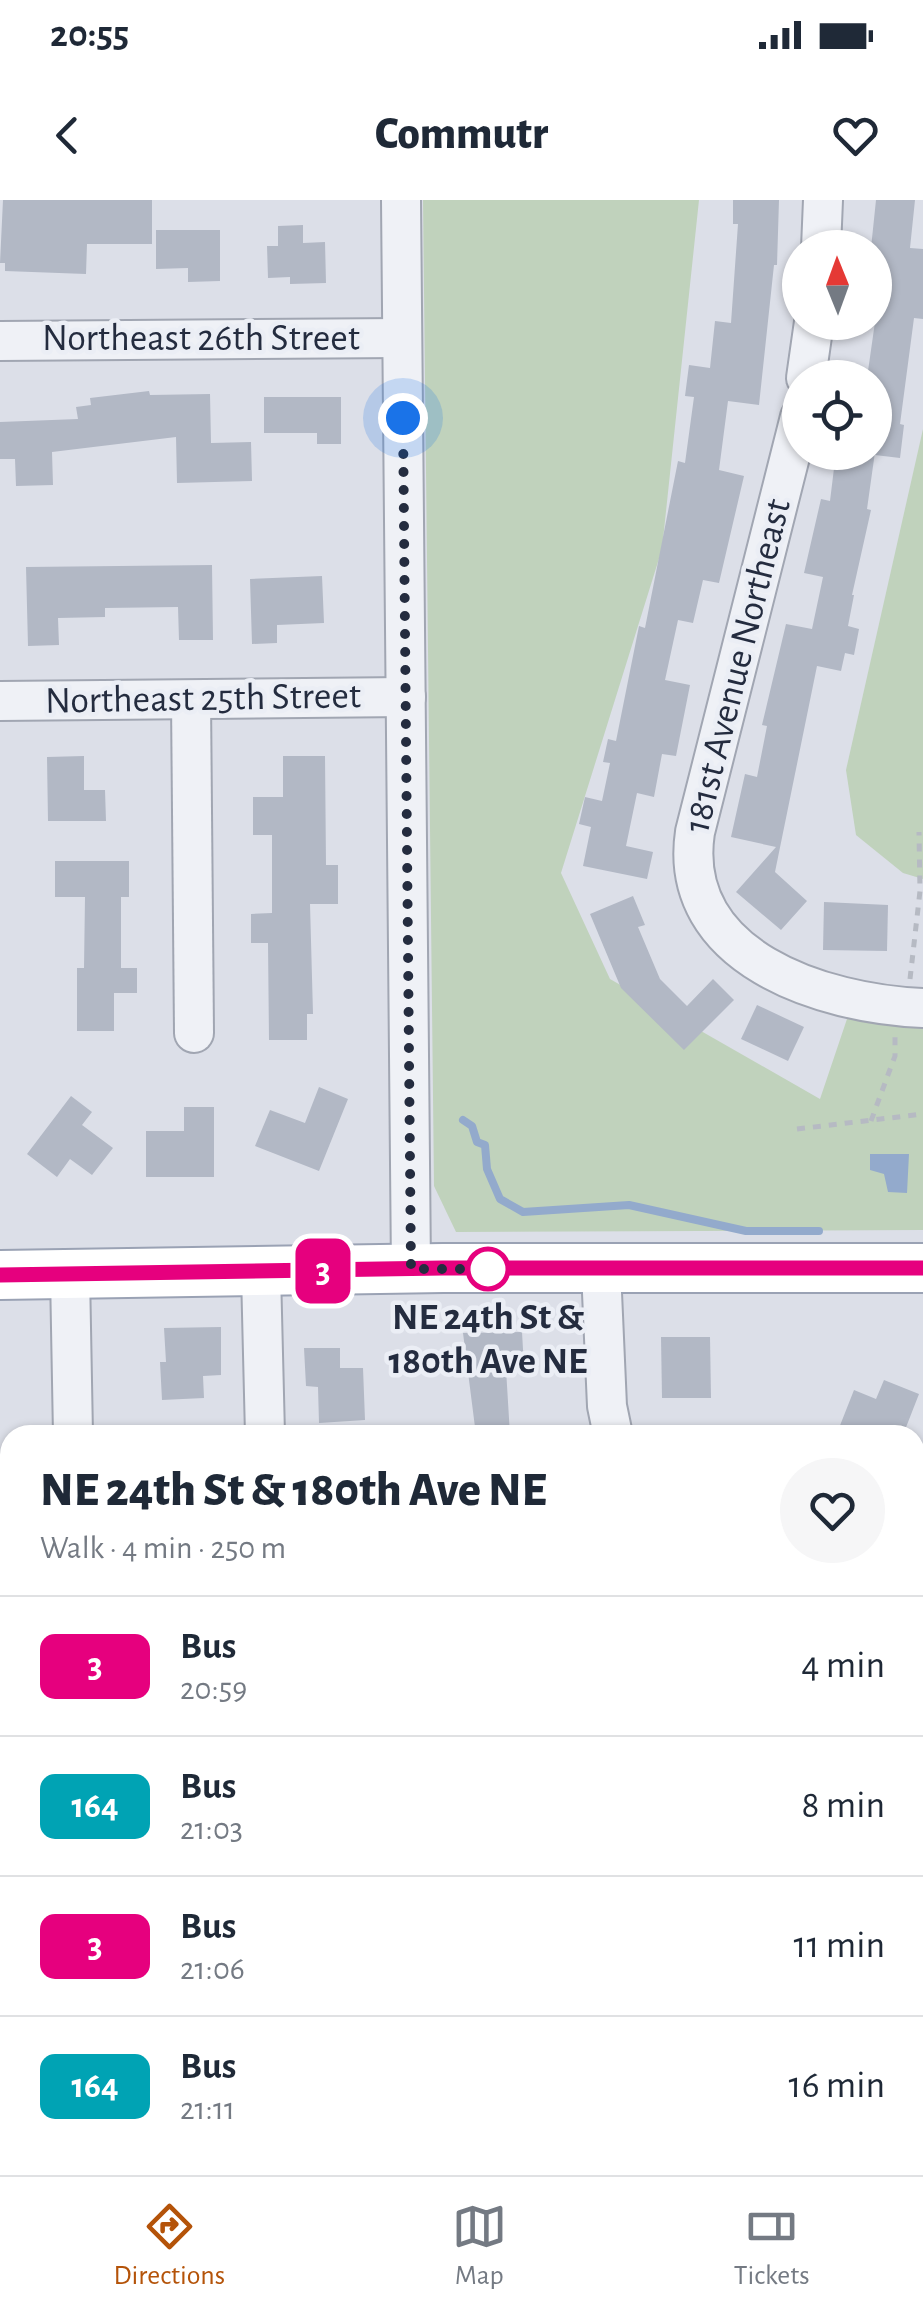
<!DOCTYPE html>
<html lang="en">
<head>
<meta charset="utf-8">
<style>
	:root { --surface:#fff; --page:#f6f6f7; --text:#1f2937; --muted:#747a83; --line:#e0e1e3; --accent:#b45309 }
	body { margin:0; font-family:"Alegreya Sans",sans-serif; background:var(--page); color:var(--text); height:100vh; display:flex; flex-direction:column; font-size:38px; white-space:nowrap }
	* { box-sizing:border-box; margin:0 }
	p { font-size:32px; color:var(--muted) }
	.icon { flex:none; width:55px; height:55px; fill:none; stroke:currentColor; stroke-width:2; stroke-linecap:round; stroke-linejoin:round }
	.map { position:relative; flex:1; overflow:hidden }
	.sheet { position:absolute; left:0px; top:1225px; width:925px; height:750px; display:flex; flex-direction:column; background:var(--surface); border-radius:30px 30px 0 0; box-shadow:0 2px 8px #0004 }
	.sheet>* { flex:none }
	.badge { padding:0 20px; border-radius:15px; font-size:35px; line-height:65px }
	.needle { width:65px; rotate:359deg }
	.fabs { position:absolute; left:782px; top:30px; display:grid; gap:20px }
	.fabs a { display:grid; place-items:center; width:110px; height:110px; border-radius:50%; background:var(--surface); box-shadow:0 2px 8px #0004; font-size:50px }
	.you { position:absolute; width:50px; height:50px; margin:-25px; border:8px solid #fff; border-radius:50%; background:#1a73e8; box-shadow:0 0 0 15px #1a73e833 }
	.map>.badge { position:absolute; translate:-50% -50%; box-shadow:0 0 0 5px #fff }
	.round { display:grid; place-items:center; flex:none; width:105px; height:105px; border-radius:52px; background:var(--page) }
	.head { display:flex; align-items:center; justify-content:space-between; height:170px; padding:0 40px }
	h1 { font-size:48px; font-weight:800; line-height:75px }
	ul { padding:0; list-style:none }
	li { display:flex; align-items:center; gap:30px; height:140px; padding:0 40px; border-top:2px solid var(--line) }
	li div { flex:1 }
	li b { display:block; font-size:38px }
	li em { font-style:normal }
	li .badge { min-width:110px; font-weight:700; text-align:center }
	.status { display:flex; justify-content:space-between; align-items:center; height:70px; padding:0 50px; background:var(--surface); direction:ltr }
	.status svg { height:28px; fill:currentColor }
	header { display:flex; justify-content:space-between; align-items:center; height:130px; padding:0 40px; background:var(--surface); font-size:45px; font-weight:800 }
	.tabs { display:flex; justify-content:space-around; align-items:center; height:140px; border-top:2px solid var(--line); background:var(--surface); font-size:28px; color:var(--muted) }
	.tabs a { display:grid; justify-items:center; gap:5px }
	.tabs .active { color:var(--accent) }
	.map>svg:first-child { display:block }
</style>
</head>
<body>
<div class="status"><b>20:55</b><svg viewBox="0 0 49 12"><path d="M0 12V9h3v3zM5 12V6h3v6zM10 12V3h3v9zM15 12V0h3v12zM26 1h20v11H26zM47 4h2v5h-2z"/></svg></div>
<header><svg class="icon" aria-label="back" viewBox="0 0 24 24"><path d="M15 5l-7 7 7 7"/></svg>Commutr<svg class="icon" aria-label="heart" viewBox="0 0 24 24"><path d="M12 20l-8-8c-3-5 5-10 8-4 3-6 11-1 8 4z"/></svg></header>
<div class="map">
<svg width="923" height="1975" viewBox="0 0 923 1975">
	<rect width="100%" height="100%" fill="#dcdfe8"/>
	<g fill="#c0d2bc">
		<path d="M423,0h276l-37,349 -101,324 49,106 210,120 28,-83 75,10v204l-467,2 -22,-46z"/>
		<path d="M923,229v450l-20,-6 -47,-38 -10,-65z"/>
	</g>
	<path fill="#93aacc" d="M870,954h39l-2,39 -19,-1 -4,-18 -14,-4z"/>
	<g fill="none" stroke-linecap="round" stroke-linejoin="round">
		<path stroke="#93aacc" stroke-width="8" d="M463,920l9,6 5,16 8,3 2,24 13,30 23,13 106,-7 117,26h73"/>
	</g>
	<g fill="#b2b8c5">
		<path d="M3,0h149v44h-65l-1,30 -81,-3v-8h-5z"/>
		<path d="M733,0h46l-2,65h-3l-15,140 -31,-4 -9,69 25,6 -25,107 -16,-3 -10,43 -15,-3 -13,60 25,5 -14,71 -14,-2 -8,43 -17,-4 -11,53 27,6 -6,27 -64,-13 8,-39 -12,-3 6,-27 17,4 8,-38 -7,-1 5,-23 8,2 23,-115 6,2 33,-167 7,2 9,-66 -9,-1 4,-31 21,3 5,-47 16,2 7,-99h-5z"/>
		<path d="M876,0h39l-5,48 13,1v70l-9,-1 -14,106 4,1 -4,33 -25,-3v-77h-8l8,-56v-74h-4z"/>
		<path d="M303,25v18l22,-1 1,41 -36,1v-7l-22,1 -1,-32h11v-20z"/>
		<path d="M156,30h64v51l-32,1v-14l-32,1z"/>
		<path d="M149,191l1,4 60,-1 1,49 40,-1 1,39 -75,2 -1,-46 -124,15 1,33 -37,1 -1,-27h-15v-37l78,-3 -2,-12 15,-2 -1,-7z"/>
		<path d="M264,197h77v47h-24v-11h-53z"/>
		<path d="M836,252h39l-8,57 4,1 -19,85h2l-6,31 11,3 -5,26 -9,-2 -4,18 -24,-5 -42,206 32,29 -26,29 -45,-38 40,-45 -45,-10 14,-63 12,3 10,-51 -5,-1 24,-101 26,5 11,-52 -19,-4 17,-74 9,2z"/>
		<path d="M212,365l1,75h-34l-1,-33 -73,1v9l-47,1 1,27 -31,1 -2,-79z"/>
		<path d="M322,376l2,47 -47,2v18l-25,1 -2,-65z"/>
		<path d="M84,556v34h21l1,31h-58l-1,-64z"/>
		<path d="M283,556h42l1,109h12v39h-28l3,110h-6v26h-38l-1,-97h-17v-29l21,-1v-78h-19v-38h30z"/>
		<path d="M55,661h74v36h-8v71h16v25h-23v38h-37v-63h7l1,-71h-30z"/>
		<path d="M633,696l12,29 -7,2 22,52 27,27 26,-27 21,21 -50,50 -63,-62 -31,-74z"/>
		<path d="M824,702l64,3 -1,46 -64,-1z"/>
		<path d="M757,805l47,22 -16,34 -47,-22z"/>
		<path d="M319,887l29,12 -29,72 -64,-25 15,-36 35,13z"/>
		<path d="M71,896l21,16 -10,13 31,23 -21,27 -22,-16 -13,18 -30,-23z"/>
		<path d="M184,907h30v70h-68v-46h38z"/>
		<path d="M221,1127v48l-18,1 1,22 -42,2 -2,-38h6l-2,-34z"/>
		<path d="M522,1132l2,35 -18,2 4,66h-34l-13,-102z"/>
		<path d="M661,1137h49l1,61h-49z"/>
		<path d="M304,1148h36v20h23l2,52 -46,3 -1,-36 -12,-1z"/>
		<path d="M884,1180l35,14 -16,41h-46l-18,-7 15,-38 22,9z"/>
	</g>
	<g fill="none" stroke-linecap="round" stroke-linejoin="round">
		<defs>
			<g id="minor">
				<path d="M401,0l10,1069"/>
				<path d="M821,48l2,-48"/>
				<path d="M0,141l402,-3"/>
				<path d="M806,178l8,-56"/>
				<path d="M800,217l-105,415c-19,126 128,172 228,176"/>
				<path d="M191,500l3,333"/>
				<path d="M0,501l406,-4"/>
				<path d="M601,1070l6,136 6,29"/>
				<path d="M261,1073l4,162"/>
				<path d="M70,1074l3,161"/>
				<path d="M0,1899l10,-13"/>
				<path d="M206,1965l2,10"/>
				<path d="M649,1975v-10"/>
			</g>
			<path id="major" d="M0,1075l443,-7h480"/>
		</defs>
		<use href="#minor" stroke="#a1a6b2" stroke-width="42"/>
		<use href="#major" stroke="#9aa2b4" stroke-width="52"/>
		<g stroke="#b6bac3" stroke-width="5" stroke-dasharray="8 8" stroke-linecap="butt">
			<path d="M910,779l10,-88 -1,-59"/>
			<path d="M871,921l24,-65v-20"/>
			<path d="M797,929l126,-15"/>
		</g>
		<use href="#minor" stroke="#eff1f6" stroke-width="38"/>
		<use href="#major" stroke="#fff" stroke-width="48"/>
	</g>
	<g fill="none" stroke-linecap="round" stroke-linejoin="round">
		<defs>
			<path id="line" d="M0,1075l443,-7h480"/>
		</defs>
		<use href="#line" stroke="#fff" stroke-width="22"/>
		<use href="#line" stroke="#e6007e" stroke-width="15"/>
		<path stroke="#242c3f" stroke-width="10" stroke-dasharray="0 18" d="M403,218l8,851h77"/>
	</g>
	<circle fill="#fff" stroke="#e6007e" stroke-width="5" cx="488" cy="1069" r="20"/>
	<g text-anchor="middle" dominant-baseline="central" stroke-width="9" stroke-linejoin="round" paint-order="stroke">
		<g font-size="38" fill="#242c3f" stroke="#ebeef5">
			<text x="201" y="139">Northeast 26th Street</text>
			<text transform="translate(738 466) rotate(-76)">181st Avenue Northeast</text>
			<text transform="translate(203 499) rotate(-1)">Northeast 25th Street</text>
		</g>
		<g font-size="38" font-weight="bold" fill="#242c3f" stroke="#ebeef5">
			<text x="488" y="1118">NE 24th St &amp;<tspan x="488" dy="44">180th Ave NE</tspan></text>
		</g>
	</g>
</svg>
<div class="fabs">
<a><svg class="needle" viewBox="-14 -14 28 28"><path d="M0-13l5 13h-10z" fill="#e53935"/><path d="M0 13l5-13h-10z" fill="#747a83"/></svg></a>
<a><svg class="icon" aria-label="locate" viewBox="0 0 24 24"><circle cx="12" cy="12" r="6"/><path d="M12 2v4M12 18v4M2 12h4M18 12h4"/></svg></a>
</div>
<div class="you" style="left:403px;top:218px"></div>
<b class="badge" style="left:323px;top:1071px;background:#e6007e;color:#fff">3</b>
<section class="sheet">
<div class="head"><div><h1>NE 24th St &amp; 180th Ave NE</h1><p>Walk · 4 min · 250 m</p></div><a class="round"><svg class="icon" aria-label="heart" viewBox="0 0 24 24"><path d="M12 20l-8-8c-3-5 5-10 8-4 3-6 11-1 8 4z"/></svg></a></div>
<ul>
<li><span class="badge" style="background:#e6007e;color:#fff">3</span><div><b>Bus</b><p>20:59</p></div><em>4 min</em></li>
<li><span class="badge" style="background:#00a3b4;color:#fff">164</span><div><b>Bus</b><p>21:03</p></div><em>8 min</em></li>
<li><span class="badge" style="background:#e6007e;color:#fff">3</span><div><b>Bus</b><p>21:06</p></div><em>11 min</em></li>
<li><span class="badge" style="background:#00a3b4;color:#fff">164</span><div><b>Bus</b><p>21:11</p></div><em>16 min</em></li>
</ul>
</section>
</div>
<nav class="tabs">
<a class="active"><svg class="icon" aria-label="directions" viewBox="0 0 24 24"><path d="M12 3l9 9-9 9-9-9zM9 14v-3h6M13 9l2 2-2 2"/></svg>Directions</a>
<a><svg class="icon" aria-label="map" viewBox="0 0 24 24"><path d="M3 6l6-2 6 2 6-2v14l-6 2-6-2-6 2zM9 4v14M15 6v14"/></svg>Map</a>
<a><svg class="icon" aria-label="tickets" viewBox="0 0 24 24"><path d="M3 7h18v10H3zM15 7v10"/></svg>Tickets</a>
</nav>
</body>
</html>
